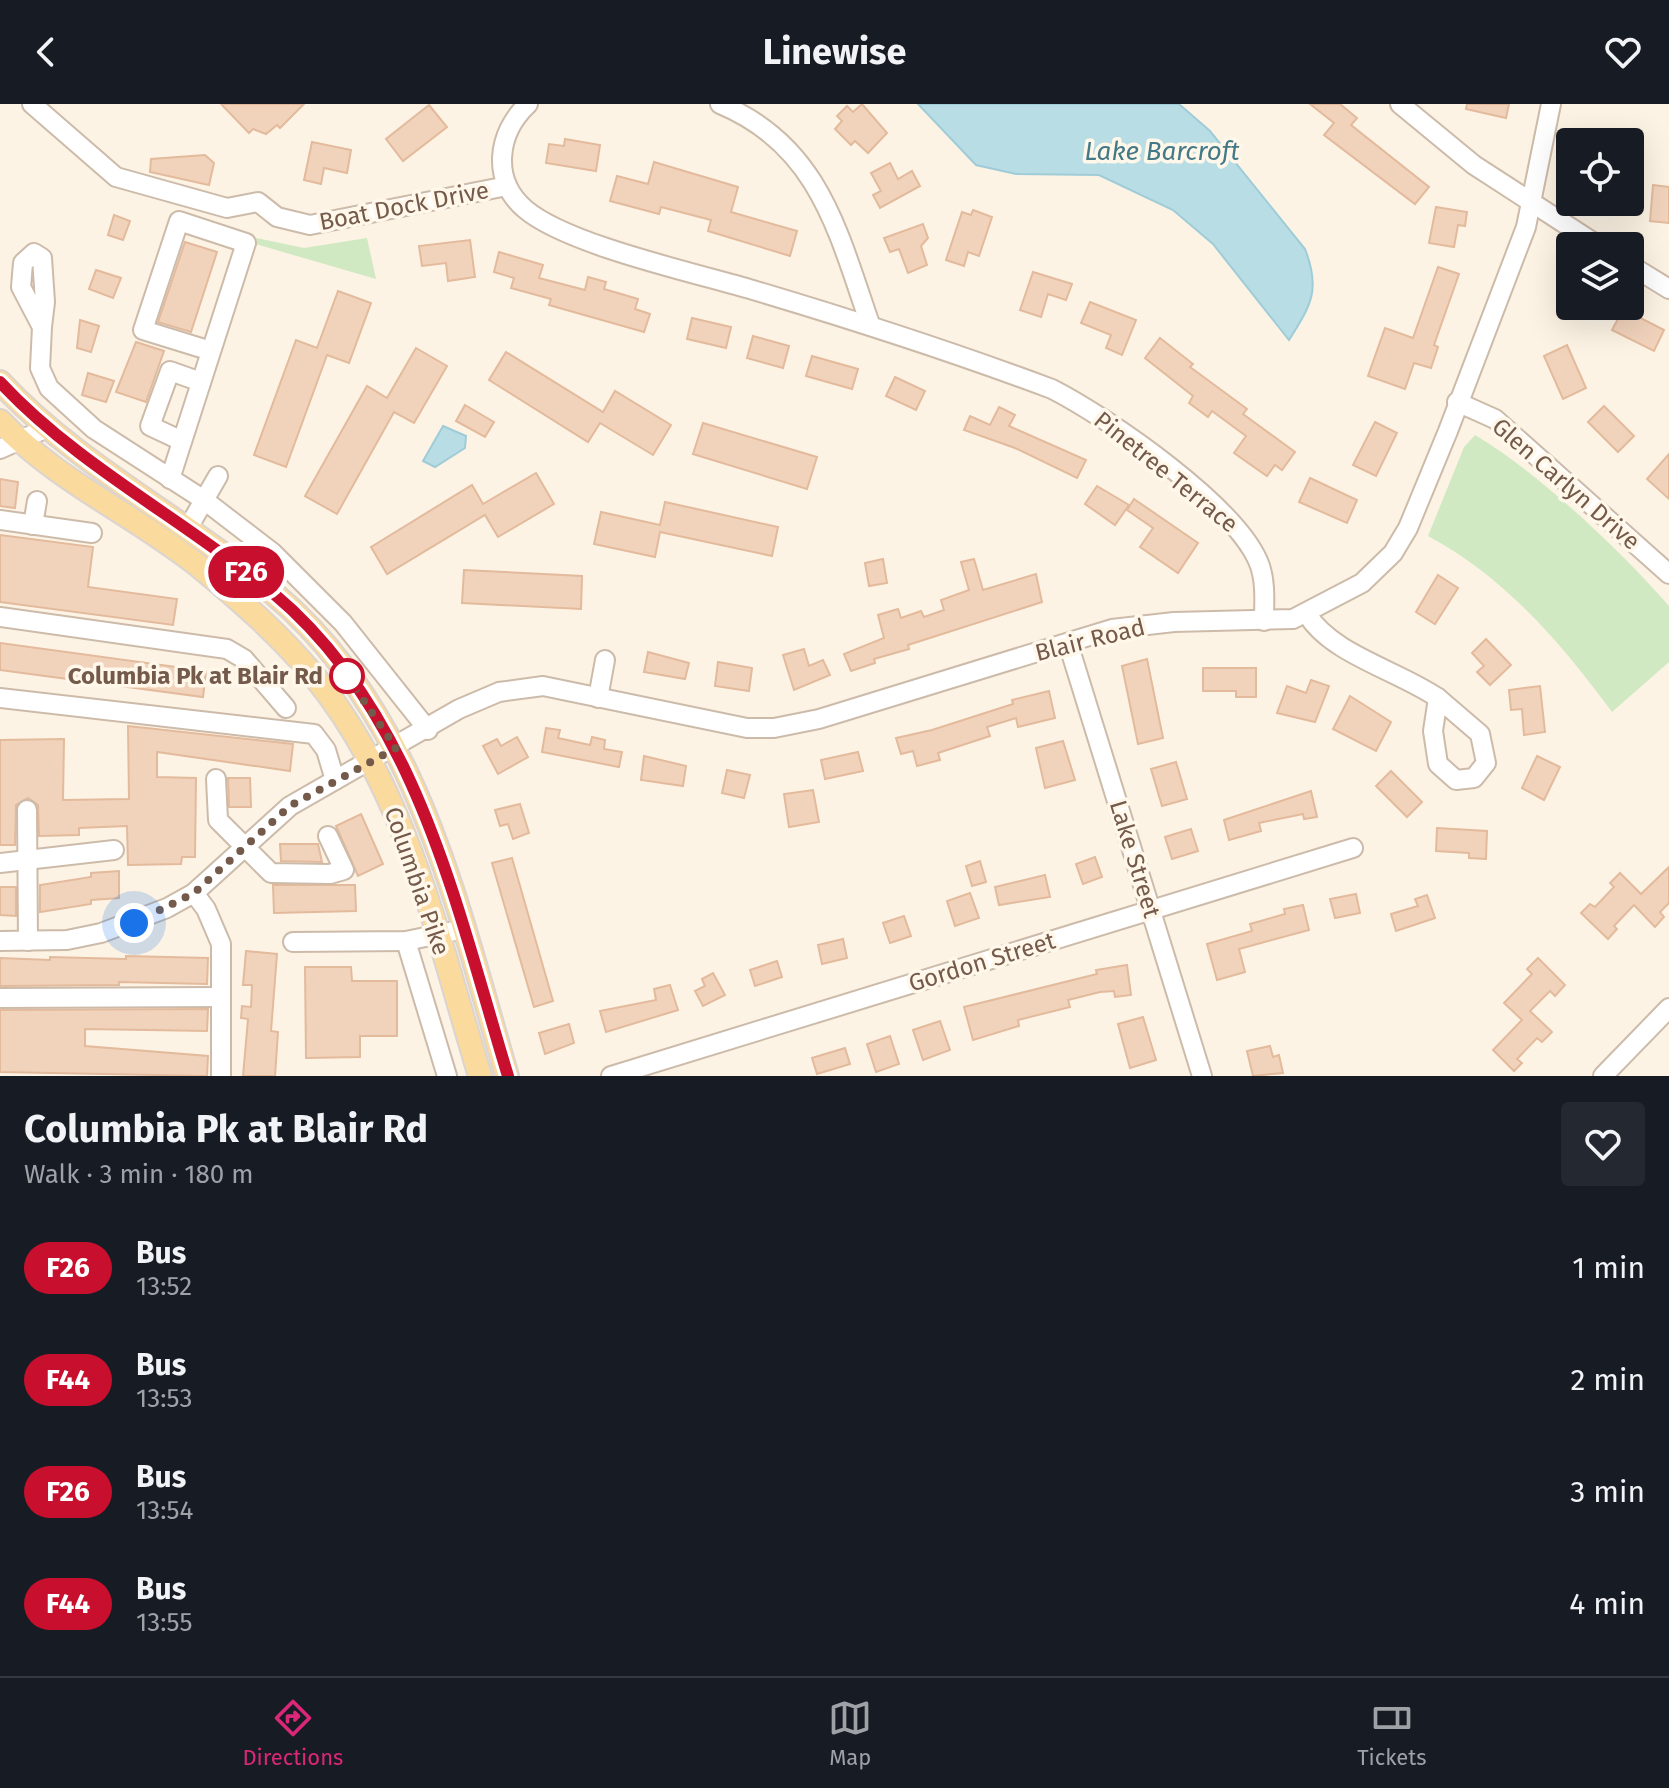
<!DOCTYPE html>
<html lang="en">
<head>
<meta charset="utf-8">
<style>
	:root { --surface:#171b24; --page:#242831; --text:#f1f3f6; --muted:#9ea1a6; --line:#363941; --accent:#db2777 }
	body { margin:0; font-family:"Fira Sans",sans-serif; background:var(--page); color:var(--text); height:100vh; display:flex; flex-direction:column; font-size:30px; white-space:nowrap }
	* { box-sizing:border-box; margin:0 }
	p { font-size:26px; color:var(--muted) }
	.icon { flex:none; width:44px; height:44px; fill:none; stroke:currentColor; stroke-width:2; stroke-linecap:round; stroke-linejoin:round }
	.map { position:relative; height:972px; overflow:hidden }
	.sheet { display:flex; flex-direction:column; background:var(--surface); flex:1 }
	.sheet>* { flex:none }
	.badge { padding:0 16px; border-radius:26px; font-size:28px; line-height:52px }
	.buttons { position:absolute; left:1556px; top:24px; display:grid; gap:16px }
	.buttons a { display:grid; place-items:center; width:88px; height:88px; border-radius:8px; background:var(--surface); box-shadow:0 8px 32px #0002; font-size:40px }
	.you { position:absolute; width:40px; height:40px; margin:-20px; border:6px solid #fff; border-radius:50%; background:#1a73e8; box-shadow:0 0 0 12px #1a73e833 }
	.map>.badge { position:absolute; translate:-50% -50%; box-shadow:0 0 0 4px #fff }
	.round { display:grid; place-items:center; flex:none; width:84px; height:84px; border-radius:8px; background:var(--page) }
	.overview { display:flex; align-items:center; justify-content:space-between; height:136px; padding:0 24px }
	h1 { font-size:38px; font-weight:700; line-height:60px }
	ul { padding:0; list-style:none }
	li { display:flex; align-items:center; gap:24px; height:112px; padding:0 24px }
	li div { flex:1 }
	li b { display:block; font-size:30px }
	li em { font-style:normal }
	li .badge { min-width:88px; font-weight:700; text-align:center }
	header { display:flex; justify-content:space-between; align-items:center; height:104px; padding:0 24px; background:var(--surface); font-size:36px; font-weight:700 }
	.tab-bar { display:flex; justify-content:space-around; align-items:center; height:112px; border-top:2px solid var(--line); background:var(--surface); font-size:22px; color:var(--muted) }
	.tab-bar a { display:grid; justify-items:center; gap:4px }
	.tab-bar .selected { color:var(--accent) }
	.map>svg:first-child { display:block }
</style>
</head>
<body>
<header><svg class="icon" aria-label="back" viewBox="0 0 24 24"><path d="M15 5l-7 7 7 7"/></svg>Linewise<svg class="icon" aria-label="heart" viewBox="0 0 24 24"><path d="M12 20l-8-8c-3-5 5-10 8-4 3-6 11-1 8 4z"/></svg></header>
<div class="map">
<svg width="1669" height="972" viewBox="0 0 1669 972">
	<rect width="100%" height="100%" fill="#fcf3e4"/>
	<g fill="#d1e9c2">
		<path d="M252,133l52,11 63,-10 9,41 -131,-38z"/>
		<path d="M1475,331c63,37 145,115 194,171v56l-57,50c-51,-69 -107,-135 -184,-176l36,-89z"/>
	</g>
	<g fill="#b8dde5" stroke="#9fccd7" stroke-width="2">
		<path d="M918,0h261l31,27 95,118c16,41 6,56 -16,91l-76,-96 -40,-34 -74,-35 -83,-1 -40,-9z"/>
		<path d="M443,322l23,10 -1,12 -30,19 -12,-6z"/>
	</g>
	<g fill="#f1d3bc" stroke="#e3ba9c" stroke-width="2">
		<path d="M221,0h83l-24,24 -3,-3 -11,9 -13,-5 -4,4z"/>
		<path d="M862,0l25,29 -19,20 -13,-12 -4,4 -16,-16 7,-8 -5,-5 10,-10 6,6z"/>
		<path d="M1310,0h30l17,14 -6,7 78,62 -14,17 -91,-69 10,-12z"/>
		<path d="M1467,0h42l-3,14 -40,-9z"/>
		<path d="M429,1l18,22 -44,34 -17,-22z"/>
		<path d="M565,35l35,6 -4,26 -50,-8 3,-19 15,2z"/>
		<path d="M312,38l39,8 -4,23 -23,-5 -3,16 -17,-4z"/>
		<path d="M205,51l9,8 -5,22 -59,-13 1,-13z"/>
		<path d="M654,58l84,25 -7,25 66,19 -7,25 -82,-25 3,-11 -50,-13 -2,7 -49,-13 7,-25 31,8z"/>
		<path d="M890,59l8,16 14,-8 8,15 -40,22 -7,-13 8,-4 -10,-18z"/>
		<path d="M1653,81l16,2v36l-19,-2z"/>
		<path d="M1436,103l31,5 -2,14 -7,-1 -4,22 -25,-4z"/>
		<path d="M973,106l19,7 -13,39 -11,-4 -4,14 -18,-6 16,-48 9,3z"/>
		<path d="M114,111l16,6 -7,19 -15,-5z"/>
		<path d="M923,120l5,14 -7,8 6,19 -19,8 -9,-24 -9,3 -6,-14z"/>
		<path d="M470,136l5,37 -27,4 -2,-18 -24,3 -3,-20z"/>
		<path d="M185,138l32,10 -26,80 -33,-10z"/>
		<path d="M499,148l44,13 -4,13 46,12 3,-13 18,5 -2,7 34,10 -3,10 15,5 -6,18 -95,-27 2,-6 -40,-11 3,-10 -20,-6z"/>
		<path d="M1438,163l21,7 -25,71 4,2 -7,21 -17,-5 -9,26 -37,-13 17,-48 28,10z"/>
		<path d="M96,166l25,8 -8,20 -24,-9z"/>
		<path d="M1033,168l39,12 -6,16 -18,-6 -7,23 -21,-7z"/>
		<path d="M338,187l33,12 -22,60 -22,-8 -41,112 -32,-12 42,-115 21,8z"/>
		<path d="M1090,198l46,18 -14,35 -16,-7 5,-13 -30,-12z"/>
		<path d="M1623,205l41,21 -10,21 -42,-21z"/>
		<path d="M692,214l39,9 -5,21 -39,-9z"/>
		<path d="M80,216l19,6 -8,26 -14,-4z"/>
		<path d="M753,232l36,10 -6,22 -36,-10z"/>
		<path d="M1160,234l33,26 -3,3 57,42 -4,5 52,38 -13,18 -7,-5 -8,11 -33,-23 12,-17 -34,-25 -4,6 -19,-14 4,-7 -48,-38z"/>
		<path d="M136,238l28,9 -18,51 -30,-10z"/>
		<path d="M1567,241l19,43 -23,11 -19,-43z"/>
		<path d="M416,244l31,18 -33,57 -20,-11 -57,102 -32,-18 62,-110 20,12z"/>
		<path d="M506,248l97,60 12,-21 56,34 -18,30 -53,-32 -12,19 -99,-62z"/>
		<path d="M812,252l46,13 -6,20 -46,-13z"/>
		<path d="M88,269l26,8 -8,21 -24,-7z"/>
		<path d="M895,273l30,14 -9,19 -30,-14z"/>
		<path d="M465,301l29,17 -9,15 -29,-16z"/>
		<path d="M1604,302l30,30 -16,16 -30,-30z"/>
		<path d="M999,303l16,8 -6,11 77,34 -9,18 -62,-30 -51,-18 6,-14 20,9z"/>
		<path d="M1375,318l22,11 -21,43 -23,-11z"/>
		<path d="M703,319l114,34 -10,32 -114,-35z"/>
		<path d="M1669,350v45l-22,-20z"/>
		<path d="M536,369l18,31 -56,33 -13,-22 -98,59 -16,-27 101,-62 11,19z"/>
		<path d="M1310,374l47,22 -10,23 -48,-21z"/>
		<path d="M0,375l18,3 -3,26 -15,-2z"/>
		<path d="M1097,382l32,19 -14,20 -30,-21z"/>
		<path d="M1134,395l64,44 -20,30 -38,-26 13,-19 -26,-18z"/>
		<path d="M665,398l113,25 -6,29 -112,-24 -5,25 -61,-13 7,-32 59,13z"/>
		<path d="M0,431l93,12 -5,40 89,12 -4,26 -173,-23z"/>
		<path d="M883,455l4,24 -18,3 -4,-23z"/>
		<path d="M974,455l9,31 53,-16 6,28 -134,43 1,4 -35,10 1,4 -24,8 -7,-17 40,-16 -6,-23 20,-6 3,9 20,-7 3,6 20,-7 -3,-10 28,-10 -8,-28z"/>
		<path d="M464,466l118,6 -1,33 -119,-6z"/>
		<path d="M1438,471l20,13 -23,36 -19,-12z"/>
		<path d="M1486,535l25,26 -21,20 -13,-13 7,-6 -12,-13z"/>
		<path d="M0,539l206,28 -3,26 -203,-27z"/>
		<path d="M804,545l5,17 14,-6 7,15 -36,15 -11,-35z"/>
		<path d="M648,548l41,11 -4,16 -41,-7z"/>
		<path d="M1147,555l16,79 -25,6 -16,-78z"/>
		<path d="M718,558l34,6 -3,23 -34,-5z"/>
		<path d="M1203,564h53v29h-20v-6h-33z"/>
		<path d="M1311,576l18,6 -14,36 -38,-9 10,-27 19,7z"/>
		<path d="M1540,582l5,46 -21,3 -2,-26 -11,1 -2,-20z"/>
		<path d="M1049,587l6,27 -37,9 -2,-9 -29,9 3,9 -52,17 2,7 -23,6 -4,-15 -12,3 -5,-16 36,-8 81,-26 -1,-4z"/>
		<path d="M1350,592l41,26 -15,29 -43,-22z"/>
		<path d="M128,622l165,18 -3,27 -133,-19v25l39,1 -1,79h-13l-1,7 -53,1 -1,-39 -48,2v7l-40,1 -1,-31 -10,-7 -12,7 -1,40h-15v-105l64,-1 -1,61 66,-1z"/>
		<path d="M546,624l14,2 -2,8 32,7 2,-8 13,3 -1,9 18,3 -3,15 -77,-15z"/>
		<path d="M517,633l11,20 -30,17 -15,-28 14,-7 4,7z"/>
		<path d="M1063,637l12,39 -30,8 -9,-40z"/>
		<path d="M858,648l5,19 -38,8 -4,-19z"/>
		<path d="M644,652l42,10 -3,20 -42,-6z"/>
		<path d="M1537,652l23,11 -16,33 -22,-12z"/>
		<path d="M1176,658l11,37 -25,7 -11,-37z"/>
		<path d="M727,666l23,5 -6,23 -22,-5z"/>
		<path d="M1391,667l31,31 -15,15 -31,-31z"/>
		<path d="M228,674h22l1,29h-22z"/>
		<path d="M813,686l6,32 -30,5 -5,-33z"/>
		<path d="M1311,687l6,26 -13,2 -1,-5 -44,9 2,8 -32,9 -5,-20z"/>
		<path d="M520,700l9,29 -16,6 -5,-15 -8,2 -5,-16z"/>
		<path d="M361,710l22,50 -25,12 -22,-50z"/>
		<path d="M1437,724l50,3 -1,28 -17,-1v-5l-33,-2z"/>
		<path d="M1191,725l7,22 -26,8 -7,-22z"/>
		<path d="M280,740h38l4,18 -41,-1z"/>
		<path d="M1095,753l7,20 -19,7 -7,-20z"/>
		<path d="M512,754l41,143 -19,6 -42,-144z"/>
		<path d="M980,757l6,21 -14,4 -6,-20z"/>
		<path d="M1669,763v36l-9,9 4,5 -9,10 -21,-22 -20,21 3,3 -9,10 -27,-26 9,-9 5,3 19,-20 -4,-4 10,-10 21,21z"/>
		<path d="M119,767v27l-28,2v4l-51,8v-27l51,-8v-4z"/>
		<path d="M1045,771l5,22 -51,8 -4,-18z"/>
		<path d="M273,781h82l1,26 -82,2z"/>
		<path d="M0,783h16v29l-16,-1z"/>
		<path d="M970,789l9,25 -24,8 -8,-25z"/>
		<path d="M1356,790l4,19 -25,5 -5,-19z"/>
		<path d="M1427,791l8,23 -39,13 -5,-17 27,-8 -3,-7z"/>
		<path d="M1303,801l6,25 -70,19 6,23 -28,8 -10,-36 45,-13 -2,-7 35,-10 -1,-5z"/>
		<path d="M904,812l7,20 -21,7 -7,-20z"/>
		<path d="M843,835l4,19 -25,6 -4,-19z"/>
		<path d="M246,847l31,3 -6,77 7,1 -3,44h-32l5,-57 -7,-1 1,-12 9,1 1,-22h-9z"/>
		<path d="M126,852l82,2 -1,26 -88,-2v3l-119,1v-28l50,2v-3l76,2z"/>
		<path d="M1538,854l27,27 -10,11 -5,-5 -20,20 22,21 -10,10 -5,-4 -20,21 5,4 -8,8 -21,-21 29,-30 -18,-17 28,-29 -5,-5z"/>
		<path d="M777,857l5,16 -27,9 -5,-16z"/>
		<path d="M1127,861l4,30 -16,2 -1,-6 -14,1 -32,8 2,7 -52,13 1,6 -46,14 -9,-33 133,-33 -1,-4z"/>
		<path d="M305,863h46l1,14h45v55h-37v21l-54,1z"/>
		<path d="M713,869l12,22 -22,11 -8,-15 10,-5 -3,-7z"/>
		<path d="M670,881l8,25 -72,22 -6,-21 56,-11 -2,-11z"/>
		<path d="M208,905l-1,22 -122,-2v17l123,10 -1,20 -207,-4v-62z"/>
		<path d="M1143,913l13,43 -26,8 -12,-44z"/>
		<path d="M940,917l10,29 -27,10 -10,-30z"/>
		<path d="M569,920l5,19 -29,11 -6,-21z"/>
		<path d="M890,932l9,28 -23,8 -9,-28z"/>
		<path d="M1270,942l3,11 6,-2 4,18 -30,3 -6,-25z"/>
		<path d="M845,944l5,16 -33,10 -5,-16z"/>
	</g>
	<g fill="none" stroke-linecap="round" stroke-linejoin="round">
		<defs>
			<g id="minor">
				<path d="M32,0l84,73 111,31 31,-6 19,15 33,8 197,-39"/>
				<path d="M528,0c-31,29 -37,76 -3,105 42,36 171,64 228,81 101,30 200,62 299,99 55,28 188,119 208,177 6,18 4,37 4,55"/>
				<path d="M720,0c99,41 118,128 150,220"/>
				<path d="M1400,0l74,61 125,81"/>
				<path d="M1630,161l39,24"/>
				<path d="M42,223l3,-25 -3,-44 -8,-5 -11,10 -2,24 21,40 -2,41 9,20 45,41 110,71 69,53 70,70 85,107"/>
				<path d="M1457,298l38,17 174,155"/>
				<path d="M182,337l-32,-15 20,-55 31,11"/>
				<path d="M0,345l47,-21"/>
				<path d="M170,375l76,-236 -67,-22 -36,109 68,21"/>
				<path d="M0,416l92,13"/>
				<path d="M33,421l4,-24"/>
				<path d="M188,424l30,-52"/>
				<path d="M1307,510c24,40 90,56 131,84"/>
				<path d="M0,513l227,32 17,10 42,49"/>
				<path d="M1068,539l134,433"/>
				<path d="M0,594l314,36 12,16 9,30"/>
				<path d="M598,594l7,-38"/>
				<path d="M1438,594l42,36 6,29 -12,15 -18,2 -18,-16 -5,-33z"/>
				<path d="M216,675l2,41 53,53 59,1 14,-4 -16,-34"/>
				<path d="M27,706l1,131"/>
				<path d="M0,759l114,-13"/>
				<path d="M194,789l12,16 15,35v132"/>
				<path d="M0,837l67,-1 34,-7 66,-25 27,-15 96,-87 169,-97 40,-17 44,-6 204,42h27l45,-9 293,-90 62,-7 119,-3 69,-36 31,-30 15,-25 40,-97 78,-204 25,-123"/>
				<path d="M406,837l41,135"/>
				<path d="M293,838l113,-1 58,-12"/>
				<path d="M0,894l221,-1"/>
				<path d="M611,972l742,-228"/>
				<path d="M1603,972l66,-68"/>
			</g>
			<g id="major">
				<path d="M0,278c78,84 185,137 273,211 144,120 184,313 234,483"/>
				<path d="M0,317c58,61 135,94 200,146 41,34 80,68 114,109 93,113 124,263 166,400"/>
			</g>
		</defs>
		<use href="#minor" stroke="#cdbbaa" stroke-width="22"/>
		<use href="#major" stroke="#dbd4d0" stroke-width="26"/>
		<use href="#minor" stroke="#fff" stroke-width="18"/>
		<use href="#major" stroke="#fada9d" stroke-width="22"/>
	</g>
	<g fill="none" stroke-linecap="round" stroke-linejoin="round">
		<defs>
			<path id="line" d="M0,278c78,84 185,138 273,211 144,120 183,313 235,483"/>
		</defs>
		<use href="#line" stroke="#fff" stroke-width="18"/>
		<use href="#line" stroke="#c8102e" stroke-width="12"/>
		<path stroke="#745a4a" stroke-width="8" stroke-dasharray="0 14.4" d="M134,819l60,-30 96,-87 106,-58 -49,-72"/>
	</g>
	<circle fill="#fff" stroke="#c8102e" stroke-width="4" cx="347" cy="572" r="16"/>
	<g text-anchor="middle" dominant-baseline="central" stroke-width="7" stroke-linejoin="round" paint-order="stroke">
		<g font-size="24" fill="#745a4a" stroke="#fff7ea">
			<text transform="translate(404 102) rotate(-11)">Boat Dock Drive</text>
			<text transform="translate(1166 368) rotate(39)">Pinetree Terrace</text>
			<text transform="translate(1566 380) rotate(41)">Glen Carlyn Drive</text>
			<text transform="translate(1090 536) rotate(-14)">Blair Road</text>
			<text transform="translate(1135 755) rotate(73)">Lake Street</text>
			<text transform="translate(417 777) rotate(71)">Columbia Pike</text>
			<text transform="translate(982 858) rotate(-17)">Gordon Street</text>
		</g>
		<g font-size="24" font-weight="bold" fill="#745a4a" stroke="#fff7ea" text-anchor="end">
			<text x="323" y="572">Columbia Pk at Blair Rd</text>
		</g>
		<g font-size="26" font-style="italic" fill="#447a87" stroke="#fff7ea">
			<text x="1162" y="47">Lake Barcroft</text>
		</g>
	</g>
</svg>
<div class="buttons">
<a><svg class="icon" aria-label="locate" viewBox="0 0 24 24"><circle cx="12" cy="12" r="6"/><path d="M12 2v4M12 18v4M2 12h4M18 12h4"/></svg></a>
<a><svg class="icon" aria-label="layers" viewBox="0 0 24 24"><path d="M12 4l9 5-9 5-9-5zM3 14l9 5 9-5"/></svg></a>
</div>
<div class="you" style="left:134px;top:819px"></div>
<b class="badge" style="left:246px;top:468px;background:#c8102e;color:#fff">F26</b>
</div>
<section class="sheet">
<div class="overview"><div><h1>Columbia Pk at Blair Rd</h1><p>Walk · 3 min · 180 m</p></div><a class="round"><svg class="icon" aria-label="heart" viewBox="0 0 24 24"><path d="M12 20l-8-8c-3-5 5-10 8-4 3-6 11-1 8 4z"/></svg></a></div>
<ul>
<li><span class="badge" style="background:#c8102e;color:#fff">F26</span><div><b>Bus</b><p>13:52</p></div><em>1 min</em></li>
<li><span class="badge" style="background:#c8102e;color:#fff">F44</span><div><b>Bus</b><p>13:53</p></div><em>2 min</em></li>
<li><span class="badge" style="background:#c8102e;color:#fff">F26</span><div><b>Bus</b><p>13:54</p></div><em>3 min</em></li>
<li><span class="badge" style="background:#c8102e;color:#fff">F44</span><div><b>Bus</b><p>13:55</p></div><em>4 min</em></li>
</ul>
</section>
<nav class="tab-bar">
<a class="selected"><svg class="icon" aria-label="directions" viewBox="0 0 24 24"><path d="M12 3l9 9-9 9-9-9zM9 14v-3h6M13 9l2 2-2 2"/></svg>Directions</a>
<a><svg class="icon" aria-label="map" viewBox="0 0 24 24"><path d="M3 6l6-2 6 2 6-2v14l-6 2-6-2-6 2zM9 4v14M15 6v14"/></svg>Map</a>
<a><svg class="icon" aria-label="tickets" viewBox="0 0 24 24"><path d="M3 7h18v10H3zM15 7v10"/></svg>Tickets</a>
</nav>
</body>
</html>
